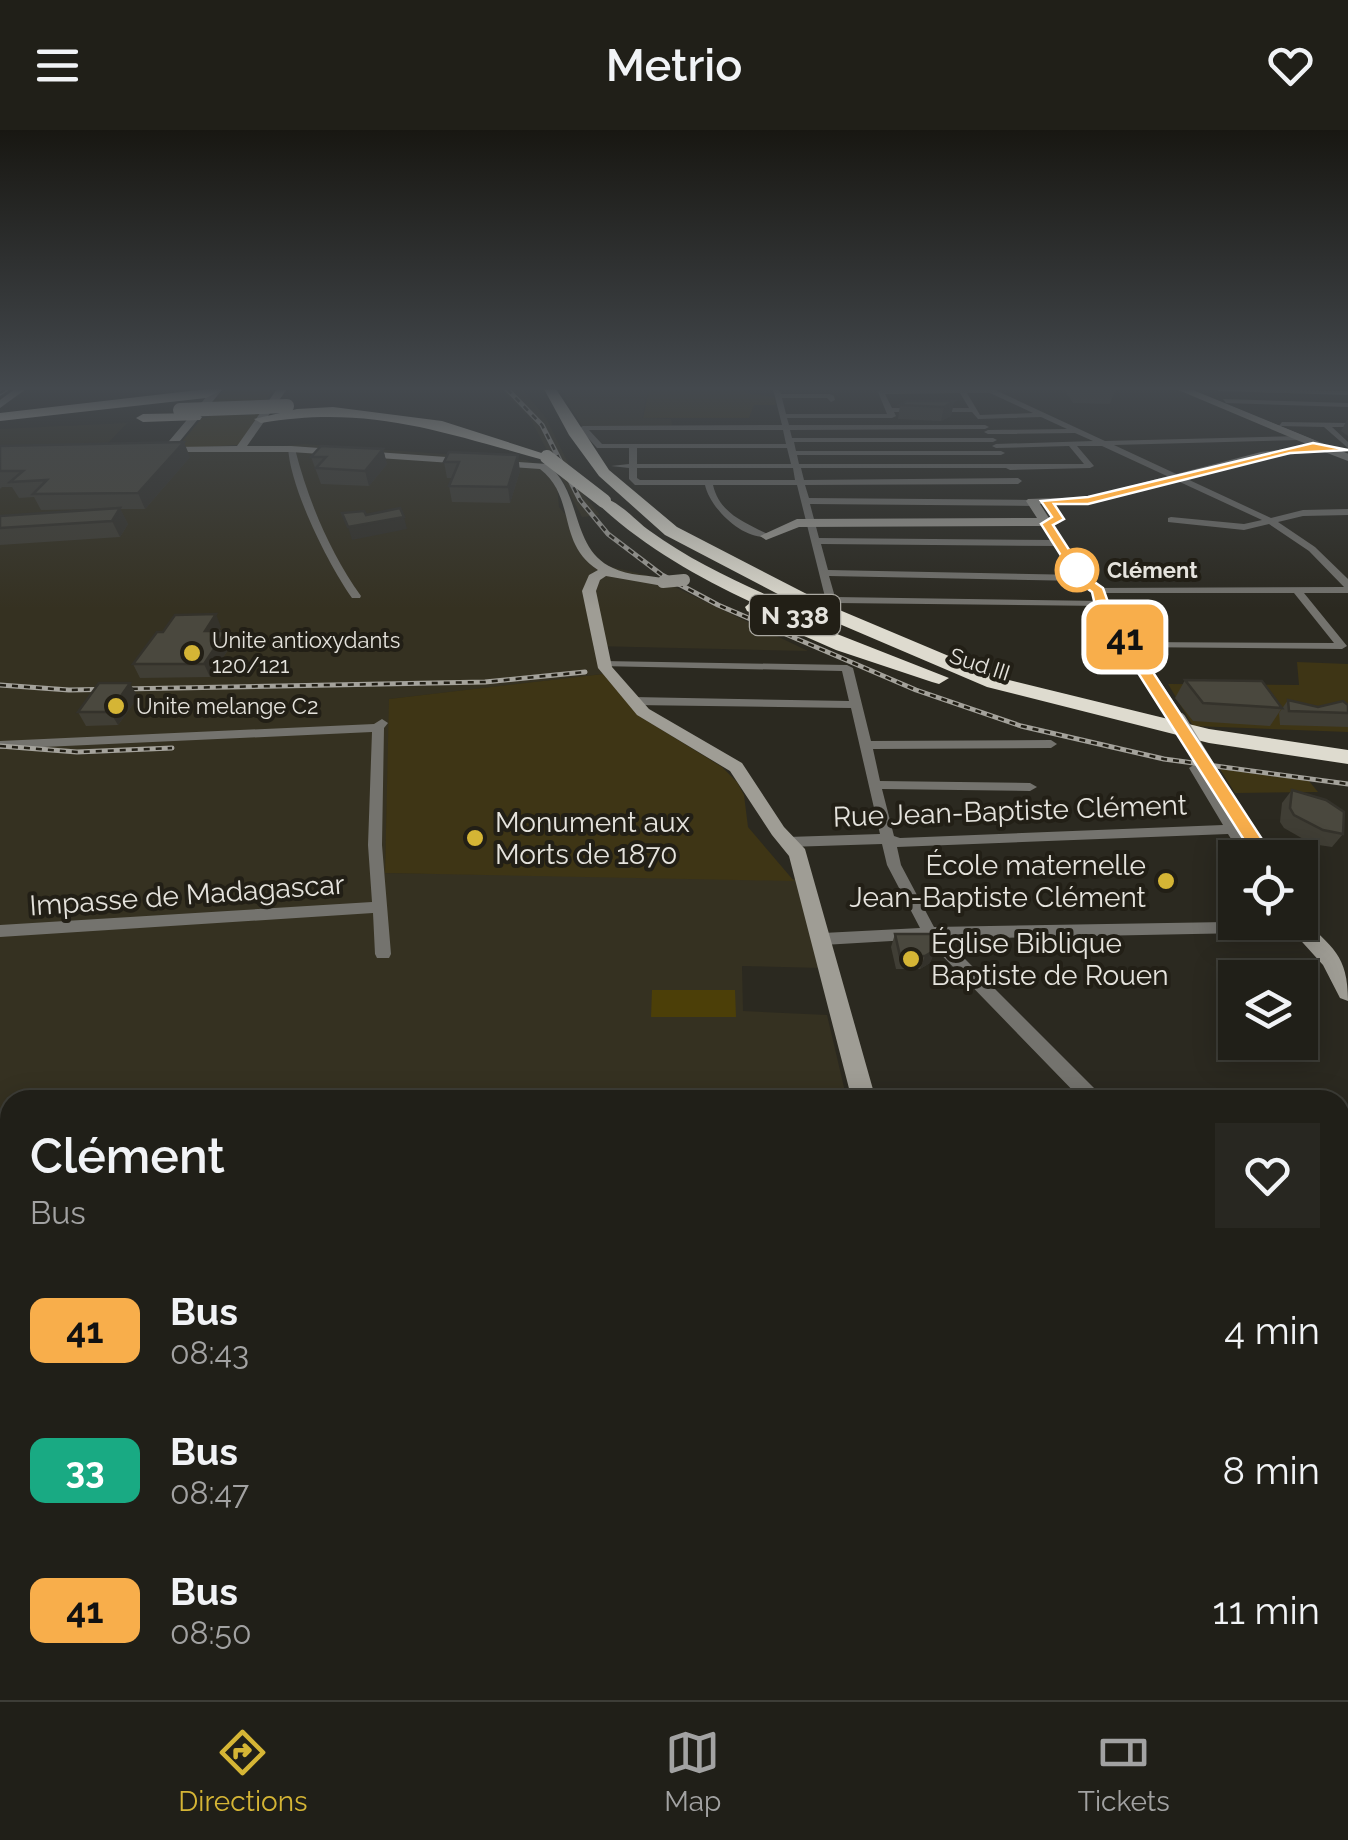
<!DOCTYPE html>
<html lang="en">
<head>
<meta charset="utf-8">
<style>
	:root { --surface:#201f18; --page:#282721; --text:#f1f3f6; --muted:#a2a2a2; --line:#3d3d37; --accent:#d5b535 }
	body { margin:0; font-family:Raleway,sans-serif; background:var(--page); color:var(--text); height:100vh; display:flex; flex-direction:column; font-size:38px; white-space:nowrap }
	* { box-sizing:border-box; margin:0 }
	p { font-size:32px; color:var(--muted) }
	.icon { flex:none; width:55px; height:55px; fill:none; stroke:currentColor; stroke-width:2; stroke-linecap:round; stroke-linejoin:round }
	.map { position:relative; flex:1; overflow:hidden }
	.side { position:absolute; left:0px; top:960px; width:1350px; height:610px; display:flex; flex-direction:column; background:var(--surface); border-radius:30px 30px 0 0; box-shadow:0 5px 25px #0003,0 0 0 2px var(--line) }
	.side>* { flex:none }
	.badge { padding:0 20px; border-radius:15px; font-size:35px; line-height:65px }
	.fabs { position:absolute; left:1218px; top:710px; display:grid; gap:20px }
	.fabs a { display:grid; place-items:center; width:100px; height:100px; border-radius:0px; background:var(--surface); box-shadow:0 5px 25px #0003,0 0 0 2px var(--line); font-size:50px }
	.map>.badge { position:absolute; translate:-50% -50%; box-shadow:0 0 0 5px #fff }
	.round { display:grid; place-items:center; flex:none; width:105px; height:105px; border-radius:0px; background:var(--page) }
	.head { display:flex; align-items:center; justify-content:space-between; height:170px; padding:0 30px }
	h1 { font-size:48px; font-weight:600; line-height:75px }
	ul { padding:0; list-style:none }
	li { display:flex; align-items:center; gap:30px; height:140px; padding:0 30px }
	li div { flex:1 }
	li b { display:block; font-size:38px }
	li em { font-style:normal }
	li .badge { min-width:110px; font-weight:700; text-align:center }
	header { display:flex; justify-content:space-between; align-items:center; height:130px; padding:0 30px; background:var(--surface); font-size:45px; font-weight:600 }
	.menu { display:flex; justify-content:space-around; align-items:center; height:140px; border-top:2px solid var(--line); background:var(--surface); font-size:28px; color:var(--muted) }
	.menu a { display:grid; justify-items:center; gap:5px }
	.menu .current { color:var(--accent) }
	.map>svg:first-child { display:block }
</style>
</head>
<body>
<header><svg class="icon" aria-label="menu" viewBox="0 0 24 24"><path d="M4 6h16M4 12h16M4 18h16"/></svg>Metrio<svg class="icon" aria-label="heart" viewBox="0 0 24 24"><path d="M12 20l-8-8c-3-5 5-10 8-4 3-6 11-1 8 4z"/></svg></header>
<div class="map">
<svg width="1348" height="1570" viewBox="0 0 1348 1570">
	<rect width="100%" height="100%" fill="#2b2920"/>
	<g fill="#353121">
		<path d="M501,259h21l24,29 37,76 17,21 -18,2 -52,-99z"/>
		<path d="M564,259h84l-6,29 29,1 1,7h-90l-17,-28z"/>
		<path d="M127,293l-21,22 166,2 32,-3 222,16 30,13 3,34 23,27 6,17 19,15 47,11 154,74 -215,-5 10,28 -213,25 -5,174 411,6 27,89 -81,-2 1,45 84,4 20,85h-837v590h561v10h-571v-1271z"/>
	</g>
	<g fill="#3e3515">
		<path d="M225,259h49l-14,20 -21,7 23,-3 -23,32 -55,3 -3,-5 21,-25 9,-1 -11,-1z"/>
		<path d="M649,259h94l4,4 27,4 2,8h-22l-5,13h-106z"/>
		<path d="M1297,532l51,2v68l-155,-6 -25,-42 131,1z"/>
		<path d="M603,544l36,42 83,51 15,15 7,13 4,32 46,54 -409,-8 4,-174z"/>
		<path d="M1220,639l89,12 9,11 -83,1z"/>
	</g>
	<path fill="#4c3f08" d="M652,860h83l1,27h-85z"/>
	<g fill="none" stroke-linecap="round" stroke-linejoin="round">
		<g fill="#74736e" fill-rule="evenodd">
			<path d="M773,259h6l2,5h49l4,2 1,4 -4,2 -4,-4h-45l4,16h101l-9,-22 3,-2 112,-1 112,52 197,-5 -3,4 -185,5 157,73 32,-8 45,-1v6l-45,1 -25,6 37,25 33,32v14h-44l43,53 -5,3 -216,-2 -1,-2 5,-3 204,1 -40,-50h-196l-4,-1v-4l250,-1 -35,-36 -40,-27 -25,6 -76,-8v-4l3,-1 73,7 18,-4 -160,-74h-25l17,20 -4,2 -80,2 -4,-2h-205l3,12 214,-2 4,3 -4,3 -213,1 4,13 225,2 4,3 -4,3 -224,-2 9,34 240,2 5,3 -5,3 -238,-2 7,26 254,5 5,3 -5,3 -253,-5 6,21 266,4 5,3 -1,2 -268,-3 -1,4 -4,1 -5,-3 -30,-120h-84c7,30 34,38 58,51 -25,7 -61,-27 -66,-51h-70l-6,-6v-11l-18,-2 18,-2v-16h-32l-18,-20 4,-2 199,-1zM960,263l9,15h-77l-7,-14zM967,263h23l43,20 -53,2zM894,282h78l6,7 63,-2 26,12 -79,1 -4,2 4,2 87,-1 18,8 -97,3 -4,2 4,2 73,-2 15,18h-285l-2,-9h204l4,-2 -4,-2h-205l-2,-9h199l4,-2 -4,-2h-201l-2,-8 195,-1 4,-2 -4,-2h-196l-2,-7h105l4,-2zM589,300h194l3,14h-184zM637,318h150l4,16h-154zM637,338h156l2,12h-155l-3,-2z"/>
			<path d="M1215,259l133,2v4l-130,-4z"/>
			<path d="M1223,269l125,4v4l-122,-4z"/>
			<path d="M1282,292l66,1v4h-16l16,15v6l-24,-21 -45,-1z"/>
			<path d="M288,317l7,2c13,51 35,104 66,147l-1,2h-8c-24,-34 -62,-110 -64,-151z"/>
			<path d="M603,531l244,4 6,3 18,73 180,-1 6,4 -6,4 -178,1 7,32 150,2 7,4 -7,4 -148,-2 12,47 6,2 323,-13 -34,-57 6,-4 5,1 57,93h-14l-15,-24 -331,13 4,18 33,62 293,-5 -8,-17 2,-4 14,-6v27h34l-2,4 -23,7 -299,6 155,155 3,6h-21l-156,-161 -103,6 -5,-2 -3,-4 3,-4 5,-2 97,-5 -33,-63 -5,-21 -94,3 -7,-5 7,-5 92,-3 -29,-126 -218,-3 -6,-4 6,-4 216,4 -7,-30 -243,-5v-4z"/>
			<path d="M382,589l6,4 -4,5 -2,117 9,109 -2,4h-12l-2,-4 -2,-41 -373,24v-12l372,-23 -4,-57 4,-113 -372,17v-8l374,-17z"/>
			<rect x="1340" y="1098" width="8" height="20"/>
			<path d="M1340,1354l8,3v43l-8,-3z"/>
			<path d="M0,1451l10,1v26l-10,-1z"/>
			<path d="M334,1560h55l6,10h-56z"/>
			<path d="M648,1560h26v10h-28z"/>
			<path d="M1145,1560h26l4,10h-28z"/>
		</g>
		<g fill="#9f9d95" fill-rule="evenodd">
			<path d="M15,259h11l-26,19v-8z"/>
			<path d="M213,259l9,1 -47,57 62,-1 40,-57h10l-40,57h44l256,18c36,28 23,85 66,104 15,8 37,7 55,11l2,3 -7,4 -57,-10 -6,4 -4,11 16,76 37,42 93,54 42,64 21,22 71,251h-24l-63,-244 -17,-21 -42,-64 -93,-56 -39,-47 -16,-77 7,-16 9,-5c-42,-27 -21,-72 -58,-101l-249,-17h-133v-4l6,-1z"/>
			<path d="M1176,259h13l159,65v7l-26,-10 -61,7 -173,45 -48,1 9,14 12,4 -7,4 33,49 18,15 3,14 78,116 -2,3h-12l-78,-119 -2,-12 -15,-11 -35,-55 -243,1 -33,13 -6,-4 37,-17 240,-1 -11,-17 2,-2 60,-2 173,-45 50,-6z"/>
			<path d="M1213,641l6,2 55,85h-19l-51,-81z"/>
			<path d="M1301,787c31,31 47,37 47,84l-8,-3 -17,-33 -39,-43h16z"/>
			<path d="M960,1560h36l2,10h-36z"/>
		</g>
		<g fill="#dedbcf" fill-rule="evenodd">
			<path d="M207,259h17l-18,9 -206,23v-8z"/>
			<path d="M544,259h12l53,81 68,57 153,79 171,72 208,51 139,21v14l-139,-21 -222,-56 -171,-73 -151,-79 -66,-59 -30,-41z"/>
			<path d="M333,277l109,14 112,36 -7,4c-102,-28 -178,-57 -286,-38l-7,-4 43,-10z"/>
			<path d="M195,283l7,4 -2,3 -57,2 -7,-4 7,-4z"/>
			<path d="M598,368c18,-2 37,23 52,33 41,30 88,51 134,72l2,4 -5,5 168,66 -10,6 -7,-2 -96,-32 -89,-39 -2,-4 6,-5c-55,-26 -107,-55 -153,-98z"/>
		</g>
		<path stroke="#a4a29b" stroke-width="2.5" d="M1187,259l161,66"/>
		<defs>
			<g id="rail">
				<path d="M507,259l35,36 38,75 28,34 54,41 56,30 198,85 105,36 143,33 184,25"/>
				<path d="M0,263l6,-4"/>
				<path d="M0,555l69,5 416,-8 100,-10"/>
				<path d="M0,616l77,6 95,-4"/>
			</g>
		</defs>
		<use href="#rail" stroke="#a4a29b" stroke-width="5"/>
		<use href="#rail" stroke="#221f16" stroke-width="2.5" stroke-dasharray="6" stroke-linecap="butt"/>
		<path stroke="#9f9d95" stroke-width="12" d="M663,452l21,-2"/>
		<path stroke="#9f9d95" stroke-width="16" d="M1178,590l35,57"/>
		<g stroke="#dedbcf" stroke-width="14">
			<path d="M180,280l107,-4"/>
			<path d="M547,327l57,44"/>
		</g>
	</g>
	<g fill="#403e35">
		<path d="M1064,259h51v1l-5,14 -37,-1z"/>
		<path d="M954,271l-3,15 -10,5 -43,-2 2,-14z"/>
		<path d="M1347,290h1v16l-7,-5z"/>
		<path d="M0,316l190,11 -45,52h-25l8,15 -8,13 -120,8v-29l99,-7 -58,1 -7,-13 -15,1 -7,-11h-10l-2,2z"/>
		<path d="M383,319l4,15 -18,22 -48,-2 -10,-27z"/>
		<path d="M449,322l71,19 -10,32 -58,-1 -3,-16 3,-8h-5l-3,-16z"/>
		<path d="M221,497l-2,4 13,13 -22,33 -70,1 -7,-14z"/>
		<path d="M1185,550l97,28 -12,18 -77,-5 -18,-23z"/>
		<path d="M138,567l-20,28 -32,1 -8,-14z"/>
		<path d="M1288,570l30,7 30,-2v22l-68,-2 -1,-12z"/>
		<path d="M1292,660l51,44 -11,13 -20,-3 -28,-16 -4,-6 2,-19z"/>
		<path d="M895,804l40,16 -5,13 -10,6h-24l-5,-22z"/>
	</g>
	<g fill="#34322b">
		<path d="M954,271l-3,15 -10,5 3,-14z"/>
		<path d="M184,312l6,15 -45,52 -7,-16z"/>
		<path d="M383,319l4,15 -18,22 -4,-15z"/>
		<path d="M518,325l2,16 -10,32 -2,-16z"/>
		<path d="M120,378l8,16 -8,13 -8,-16z"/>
		<path d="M404,387l3,12 -55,11 -4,-13z"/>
		<path d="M216,484l5,13 -10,18 -6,-14z"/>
		<path d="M226,501l6,13 -22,33 -6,-13z"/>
		<path d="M130,553l8,14 -20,28 -8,-13z"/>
		<path d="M935,820l-5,13 -10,6 5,-13z"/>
	</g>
	<g fill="#4a483e" stroke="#34322b" stroke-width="2.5">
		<path d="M907,271h47l-10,6 -44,-2z"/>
		<path d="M184,312l-46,51 -105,1 14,-14 -37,2 13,-11h-23v-25z"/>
		<path d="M321,316l62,3 -18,22 -49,-3 10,-11h-15z"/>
		<path d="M449,322l69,3 -10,32 -59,-1 10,-24h-15z"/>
		<path d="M120,378l-8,13 -112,7v-12z"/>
		<path d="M400,378l4,9 -56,10 -6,-14 22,-2 2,4z"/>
		<path d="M216,484l-11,17h21l-22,33h-71l24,-32h6l12,-17z"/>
		<path d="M1185,550l77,1 20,27 -79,-5z"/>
		<path d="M99,553h31l-20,29h-32z"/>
		<path d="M1288,570l30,7 25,-6 5,4v8l-59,-2z"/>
		<path d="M1292,660l34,10 18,12 -1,22 -20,-4 -29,-15 -4,-7z"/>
		<path d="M895,804h36l4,16 -10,6h-25z"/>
	</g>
	<linearGradient id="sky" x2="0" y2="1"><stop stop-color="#181712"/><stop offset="0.54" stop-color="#44494e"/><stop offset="1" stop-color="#44494e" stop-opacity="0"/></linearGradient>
	<rect width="1348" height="479" fill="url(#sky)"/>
	<path fill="#f8ae4b" stroke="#fff" stroke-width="2.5" d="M1313,313l35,7 -58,3 -202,51h-34l10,15 -11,6 33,51 17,12 6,17 162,248v9h-13l-163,-257 -3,-13 -15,-11 -36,-57 11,-7 -11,-16 47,-4z"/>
	<circle fill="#fff" stroke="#f8ae4b" stroke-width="5" cx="1077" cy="440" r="20"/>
	<g fill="#d5b535" stroke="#221f16" stroke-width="4">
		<circle cx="192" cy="523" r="10"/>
		<circle cx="116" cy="576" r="10"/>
		<circle cx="475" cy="708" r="10"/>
		<circle cx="1166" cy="751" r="10"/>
		<circle cx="911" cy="829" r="10"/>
	</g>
	<g text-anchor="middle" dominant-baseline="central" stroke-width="8" stroke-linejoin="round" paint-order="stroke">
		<g font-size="22" font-weight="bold" fill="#e5e3dd" stroke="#221f16" text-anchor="start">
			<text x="1107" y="440">Clément</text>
		</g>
		<g font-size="22" fill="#e5e3dd" stroke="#221f16" text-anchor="start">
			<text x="212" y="510">Unite antioxydants<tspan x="212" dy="25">120/121</tspan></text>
			<text x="136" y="576">Unite melange C2</text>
		</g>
		<g font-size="22" fill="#e5e3dd" stroke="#221f16">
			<text transform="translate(980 534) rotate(18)">Sud III</text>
		</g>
		<rect fill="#221f16" stroke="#aaa8a1" stroke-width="2.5" x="750" y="465" width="90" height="40" rx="8"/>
		<g font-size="25" font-weight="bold" fill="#e5e3dd">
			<text x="795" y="485">N 338</text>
		</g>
		<g font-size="28" fill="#e5e3dd" stroke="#221f16">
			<text transform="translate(1010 681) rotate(-2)">Rue Jean-Baptiste Clément</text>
			<text transform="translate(187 765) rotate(-4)">Impasse de Madagascar</text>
		</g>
		<g font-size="28" fill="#e5e3dd" stroke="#221f16" text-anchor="start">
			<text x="495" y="692">Monument aux<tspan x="495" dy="32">Morts de 1870</tspan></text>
			<text x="1146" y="735" text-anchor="end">École maternelle<tspan x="1146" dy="32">Jean-Baptiste Clément</tspan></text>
			<text x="931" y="813">Église Biblique<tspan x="931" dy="32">Baptiste de Rouen</tspan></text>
		</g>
	</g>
</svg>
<div class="fabs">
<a><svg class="icon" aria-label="locate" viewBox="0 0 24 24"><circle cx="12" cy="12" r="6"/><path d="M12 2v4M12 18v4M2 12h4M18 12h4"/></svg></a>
<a><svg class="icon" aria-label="layers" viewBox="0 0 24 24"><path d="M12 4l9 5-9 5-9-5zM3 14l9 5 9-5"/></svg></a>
</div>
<b class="badge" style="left:1125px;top:507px;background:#f8ae4b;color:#111">41</b>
<section class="side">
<div class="head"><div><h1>Clément</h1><p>Bus</p></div><a class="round"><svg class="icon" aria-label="heart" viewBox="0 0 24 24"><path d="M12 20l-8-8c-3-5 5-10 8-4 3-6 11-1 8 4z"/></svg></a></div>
<ul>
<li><span class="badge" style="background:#f8ae4b;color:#111">41</span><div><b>Bus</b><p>08:43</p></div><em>4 min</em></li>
<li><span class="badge" style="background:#19aa83;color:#fff">33</span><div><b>Bus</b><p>08:47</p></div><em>8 min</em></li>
<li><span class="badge" style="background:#f8ae4b;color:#111">41</span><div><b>Bus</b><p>08:50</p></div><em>11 min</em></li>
</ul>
</section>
</div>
<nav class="menu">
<a class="current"><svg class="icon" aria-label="directions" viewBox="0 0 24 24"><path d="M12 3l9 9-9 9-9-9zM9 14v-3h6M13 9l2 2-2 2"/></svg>Directions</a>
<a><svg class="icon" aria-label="map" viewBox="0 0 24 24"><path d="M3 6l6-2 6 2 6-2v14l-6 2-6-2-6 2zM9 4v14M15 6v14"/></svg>Map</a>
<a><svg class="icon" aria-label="tickets" viewBox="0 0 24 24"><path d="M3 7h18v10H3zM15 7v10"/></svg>Tickets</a>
</nav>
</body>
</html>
